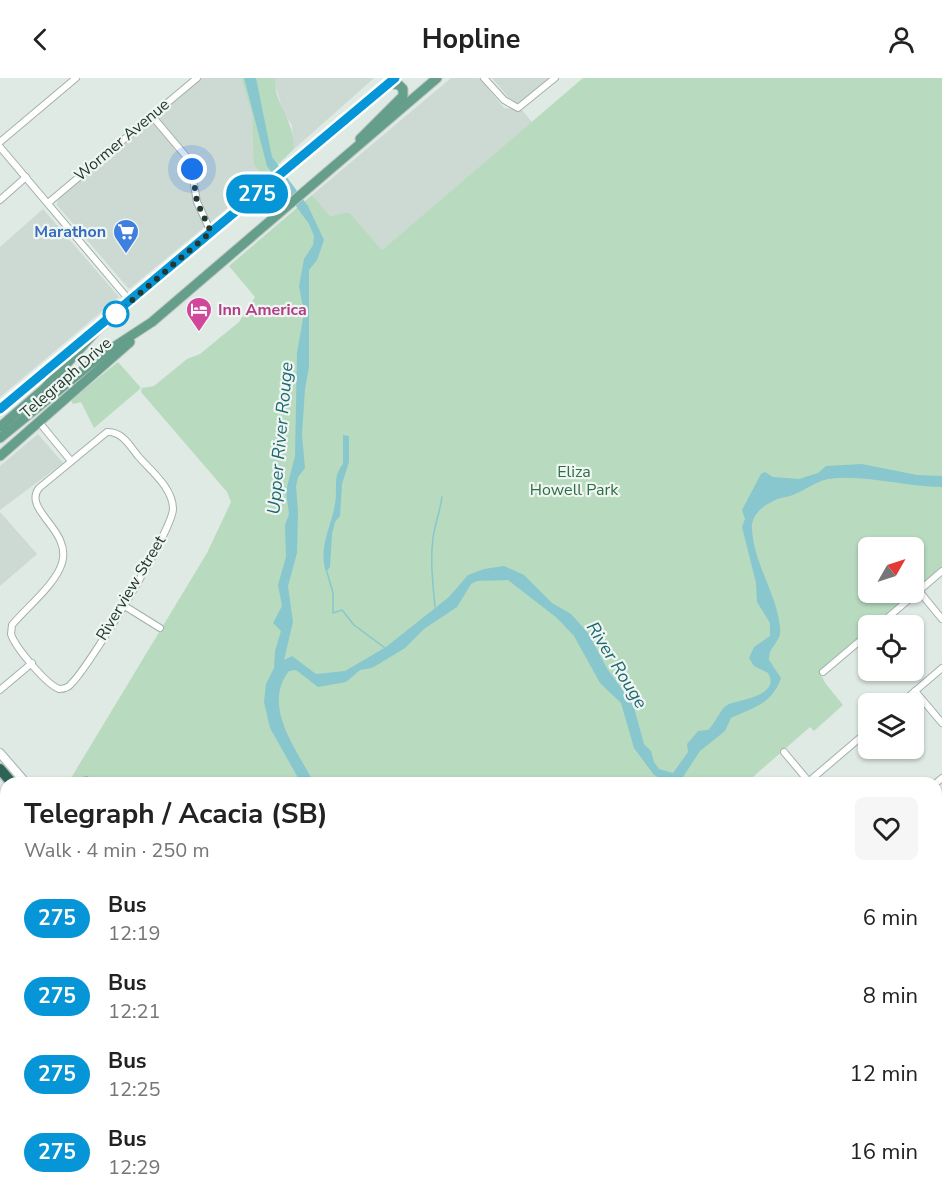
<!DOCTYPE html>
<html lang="en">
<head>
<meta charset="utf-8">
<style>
	:root { --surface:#fff; --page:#f6f6f6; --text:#222; --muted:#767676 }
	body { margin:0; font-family:"Nunito Sans",sans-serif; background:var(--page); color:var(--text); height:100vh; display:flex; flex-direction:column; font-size:22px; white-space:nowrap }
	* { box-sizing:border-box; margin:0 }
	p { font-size:20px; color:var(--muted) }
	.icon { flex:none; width:33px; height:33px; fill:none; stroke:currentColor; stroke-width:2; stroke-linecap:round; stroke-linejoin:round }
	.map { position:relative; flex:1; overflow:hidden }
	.sheet { position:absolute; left:0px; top:699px; width:942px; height:428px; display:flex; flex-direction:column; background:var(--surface); border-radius:18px 18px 0 0; box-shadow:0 2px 4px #0004 }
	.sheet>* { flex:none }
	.badge { padding:0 12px; border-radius:20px; font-size:21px; line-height:39px }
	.needle { width:39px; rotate:51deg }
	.buttons { position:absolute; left:858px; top:459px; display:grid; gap:12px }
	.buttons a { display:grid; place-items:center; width:66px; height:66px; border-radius:9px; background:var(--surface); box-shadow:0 2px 4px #0004; font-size:30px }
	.you { position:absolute; width:30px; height:30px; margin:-15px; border:4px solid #fff; border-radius:50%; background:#1a73e8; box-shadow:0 0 0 9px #1a73e833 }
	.map>.badge { position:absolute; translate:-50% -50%; box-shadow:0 0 0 3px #fff }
	.round { display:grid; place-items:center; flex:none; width:63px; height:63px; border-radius:9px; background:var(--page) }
	.overview { display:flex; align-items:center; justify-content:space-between; height:102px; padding:0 24px }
	h1 { font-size:28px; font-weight:700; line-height:45px }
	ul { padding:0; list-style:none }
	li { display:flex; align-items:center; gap:18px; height:78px; padding:0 24px }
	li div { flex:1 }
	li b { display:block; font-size:22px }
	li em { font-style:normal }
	li .badge { min-width:66px; font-weight:700; text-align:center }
	header { display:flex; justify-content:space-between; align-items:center; height:78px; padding:0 24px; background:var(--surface); font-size:27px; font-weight:700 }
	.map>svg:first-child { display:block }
</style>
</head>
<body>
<header><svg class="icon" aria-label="back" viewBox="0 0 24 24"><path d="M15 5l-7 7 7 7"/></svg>Hopline<svg class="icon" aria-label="person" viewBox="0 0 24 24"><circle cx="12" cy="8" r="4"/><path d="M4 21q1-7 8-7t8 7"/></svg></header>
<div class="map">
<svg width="942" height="1126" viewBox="0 0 942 1126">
	<rect width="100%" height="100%" fill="#dfeae4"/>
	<g fill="#cdd9d3">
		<path d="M198,0h43l11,36 3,50 9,14 -135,111 -72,-84 1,-6z"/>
		<path d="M276,0h98l-81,72 -1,-25 -8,-11 -9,-29z"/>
		<path d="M451,0h28l25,30 18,2 10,12 -150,128 -33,-38 -19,4 -18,-21z"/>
		<path d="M492,0h58l-34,28z"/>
		<path d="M43,131l76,88 -119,100v-150z"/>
		<path d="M38,356l25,29 -63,47v-44z"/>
		<path d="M0,434l37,42 -37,32z"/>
		<path d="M2,790l4,3v95l-6,5v-101z"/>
	</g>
	<g fill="#b8dabf">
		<path d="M241,0h35c-5,23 21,43 17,72l-29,28 -10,-14 -2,-50z"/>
		<path d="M583,0h359v488l-28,25v-43h-46v44l44,1 -39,32 -5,1v3l-49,43 7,12 17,21 -29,26 -4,-4 -64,56h-678l139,-230 24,-51 -4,-10 -86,-100 1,-4 12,-2 33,-27 13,-5 39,-32 16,-25 -26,-31 83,-71 18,21 19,-4 33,38z"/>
		<path d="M118,284l23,26 -47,40 -13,-26 -8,2 -2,-4z"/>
	</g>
	<g fill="#88c7cd">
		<path d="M244,0h12l16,79 36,49 16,34 -7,20 -8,10v97l-4,22 -3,46 3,33 -7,9 -2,9 2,25 -1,42 -9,33 5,36 -9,38 8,-4 24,18 29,-3 41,-24 63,-50 19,-22 16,-6 20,-3 20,9 28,28 19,11 17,19 20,37 25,34 11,40 7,7 3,11 5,7 14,4 15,-21 -1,-8 11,-13 10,-1c8,-7 12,-22 21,-26 12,-4 52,-9 39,-31l-14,-7 -5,-8 5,-11 16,-11v-13l-13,-21 -1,-19 -14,-56 3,-8 -3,-9 19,-36 4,-2 8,5 26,2 19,-6 8,-7 36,-2 55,11 25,1v11c-38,0 -76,-13 -114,-8 -15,3 -27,15 -42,18 -14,2 -35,14 -34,31 1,35 25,65 28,100 2,14 -12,18 -11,32l12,18c-9,26 -28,30 -50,40l-6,13 -25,20 -19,29 -12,3 -15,-8 -20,-27 -13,-45 -21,-20 -26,-47 -17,-18 -49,-38 -31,1 -6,3 -14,23 -33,22 -19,19 -33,20 -12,2 -14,12 -28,5 -22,-17 -7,1c-28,36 9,80 25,112h-13l-31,-55 -6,-26 2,-18 8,-16 1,-17 6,-20 -8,-8 9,-17 -4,-21 8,-28 -1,-32 4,-11 -3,-23 9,-35 2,-103 7,-40 -5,-27 5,-27 9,-14 1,-9 -5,-12 -42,-58z"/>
		<path d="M343,357l6,1v26l-7,22 -2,32 -5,6 -3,12 -2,33 -4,5c-8,-25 5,-44 9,-68 3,-15 -3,-27 8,-40z"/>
	</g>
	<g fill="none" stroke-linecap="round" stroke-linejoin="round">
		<g stroke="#88c7cd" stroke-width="1.5">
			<path d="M327,494l6,21v20l9,-3 12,15 31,23"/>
			<path d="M435,529c-2,-23 -5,-45 -2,-69 2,-14 7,-27 9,-41"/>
		</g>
		<defs>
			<g id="minor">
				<path d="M484,0l20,22 14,8 37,-30"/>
				<path d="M152,38l38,45 7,41 14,30"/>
				<path d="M0,64l76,-64"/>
				<path d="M0,69l130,154"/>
				<path d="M0,122l26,-23"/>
				<path d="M48,125l149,-125"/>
				<path d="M39,344l32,39"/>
				<path d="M107,354c15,-1 23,14 31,24 13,15 35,32 35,53 -1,22 -84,158 -102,175 -3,4 -7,5 -12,5 -13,-5 -44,-42 -48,-55l1,-9c14,-17 44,-41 50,-62 10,-33 -40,-53 -23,-75z"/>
				<path d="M919,513l23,28"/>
				<path d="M123,527l37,23"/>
				<path d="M878,548l64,-55"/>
				<path d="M823,594l45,-38"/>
				<path d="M0,612l32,-27"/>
				<path d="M915,613l27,32"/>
				<path d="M900,626l42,-36"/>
				<path d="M784,674l26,31"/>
				<path d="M86,702l4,3"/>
				<path d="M807,705l61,-52"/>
				<path d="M936,705l6,-5"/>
				<path d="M936,816l6,-5"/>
				<path d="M936,854l6,7"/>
				<path d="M936,920l6,-5"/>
				<path d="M936,1021l6,-5"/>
				<path d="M0,1065l6,7"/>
				<path d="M0,1090l6,-5"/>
				<path d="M48,1120l4,6"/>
				<path d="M513,1120l5,6"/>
				<path d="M614,1120l5,6"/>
				<path d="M887,1120l4,6"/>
				<path d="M569,1126l7,-6"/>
				<path d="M692,1126l7,-6"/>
				<path d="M812,1126l7,-6"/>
				<path d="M932,1126l10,-9"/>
			</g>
			<g id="secondary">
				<path d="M0,675l26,30"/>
				<path d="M0,781l6,5"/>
				<path d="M298,1120l5,6"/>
				<path d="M376,1120l4,6"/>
			</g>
			<g id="primary">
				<path d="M360,61l43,-43v-7l-4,-4 -10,-2"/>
				<path d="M0,331l83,-69"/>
				<path d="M0,349l44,-38 53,-59 298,-252"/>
				<path d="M0,360l103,-84 49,-32 285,-244"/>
				<path d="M0,378l130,-114"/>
			</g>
			<g id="motorway">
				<path d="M0,691l12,14"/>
				<path d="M0,724l6,6"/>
				<path d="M0,748l6,6"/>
				<path d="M0,761l6,6"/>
				<path d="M321,1120l4,6"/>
				<path d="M348,1120l4,6"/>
			</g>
		</defs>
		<use href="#minor" stroke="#a2b1ab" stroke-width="8"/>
		<use href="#secondary" stroke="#9fb5ab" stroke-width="10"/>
		<use href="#primary" stroke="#bcc4c1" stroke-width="11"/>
		<use href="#motorway" stroke="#bcc4c1" stroke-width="13"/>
		<use href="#minor" stroke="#fff" stroke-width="6"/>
		<use href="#secondary" stroke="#fff" stroke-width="8"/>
		<use href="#primary" stroke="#659e8b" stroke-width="9"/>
		<use href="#motorway" stroke="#2e6455" stroke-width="10"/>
	</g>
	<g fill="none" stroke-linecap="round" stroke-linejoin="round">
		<defs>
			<path id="line" d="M0,331l395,-331"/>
		</defs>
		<use href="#line" stroke="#fff" stroke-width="14"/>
		<use href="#line" stroke="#0696d7" stroke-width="9"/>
		<path stroke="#213931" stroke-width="6" stroke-dasharray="0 10.8" d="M116,236l95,-82 -14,-30 -5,-33"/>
	</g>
	<defs>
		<symbol id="supermarket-pin" viewBox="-11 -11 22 30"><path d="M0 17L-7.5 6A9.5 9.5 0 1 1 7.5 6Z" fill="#3f7fe0" stroke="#eff6f2"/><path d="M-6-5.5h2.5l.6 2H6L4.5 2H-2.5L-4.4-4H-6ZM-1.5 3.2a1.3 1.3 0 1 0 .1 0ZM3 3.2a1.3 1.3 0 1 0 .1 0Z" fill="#fff"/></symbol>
		<symbol id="hotel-pin" viewBox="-11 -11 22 30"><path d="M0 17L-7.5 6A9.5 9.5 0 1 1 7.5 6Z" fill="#d1479c" stroke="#eff6f2"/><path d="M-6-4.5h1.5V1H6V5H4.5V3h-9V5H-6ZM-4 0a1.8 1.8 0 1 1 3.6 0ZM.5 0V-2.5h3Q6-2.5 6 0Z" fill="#fff"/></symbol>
	</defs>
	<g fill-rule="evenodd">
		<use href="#supermarket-pin" x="111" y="139" width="30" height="40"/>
		<use href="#hotel-pin" x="184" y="217" width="30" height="40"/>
	</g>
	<circle fill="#fff" stroke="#0696d7" stroke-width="3" cx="116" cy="236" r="12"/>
	<g text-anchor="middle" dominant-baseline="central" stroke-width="4.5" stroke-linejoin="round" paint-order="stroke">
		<g font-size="16" fill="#213931" stroke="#eff6f2">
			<text transform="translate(122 62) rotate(-40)">Wormer Avenue</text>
			<text transform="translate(66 300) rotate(-41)">Telegraph Drive</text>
			<text transform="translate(131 510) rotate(-59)">Riverview Street</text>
		</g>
		<g font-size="16" font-weight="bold" fill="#366cbe" stroke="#eff6f2" text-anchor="end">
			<text x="106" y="154">Marathon</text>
		</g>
		<g font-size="16" font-weight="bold" fill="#b23c85" stroke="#eff6f2" text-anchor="start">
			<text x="218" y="232">Inn America</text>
		</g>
		<g font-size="16" fill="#2d6e42" stroke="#eff6f2">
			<text x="574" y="394">Eliza<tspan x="574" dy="18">Howell Park</tspan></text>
		</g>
		<g font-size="18" font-style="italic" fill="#1e6972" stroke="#eff6f2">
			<text transform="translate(280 360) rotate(-85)">Upper River Rouge</text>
			<text transform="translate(617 587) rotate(58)">River Rouge</text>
		</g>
	</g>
</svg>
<div class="buttons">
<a><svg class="needle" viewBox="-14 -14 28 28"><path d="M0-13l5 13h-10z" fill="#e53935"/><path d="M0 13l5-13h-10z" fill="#767676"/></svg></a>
<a><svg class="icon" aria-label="locate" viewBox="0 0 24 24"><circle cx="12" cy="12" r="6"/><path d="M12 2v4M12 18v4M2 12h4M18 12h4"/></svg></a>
<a><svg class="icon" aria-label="layers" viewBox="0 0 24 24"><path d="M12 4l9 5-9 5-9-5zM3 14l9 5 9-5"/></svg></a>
</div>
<div class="you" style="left:192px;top:91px"></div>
<b class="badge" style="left:257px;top:116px;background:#0696d7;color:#fff">275</b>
<section class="sheet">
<div class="overview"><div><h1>Telegraph / Acacia (SB)</h1><p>Walk · 4 min · 250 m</p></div><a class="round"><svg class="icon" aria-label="heart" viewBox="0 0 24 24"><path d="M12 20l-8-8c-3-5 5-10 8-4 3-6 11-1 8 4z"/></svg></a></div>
<ul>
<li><span class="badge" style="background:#0696d7;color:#fff">275</span><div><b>Bus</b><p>12:19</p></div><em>6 min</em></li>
<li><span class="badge" style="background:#0696d7;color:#fff">275</span><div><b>Bus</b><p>12:21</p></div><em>8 min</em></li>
<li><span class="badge" style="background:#0696d7;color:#fff">275</span><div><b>Bus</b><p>12:25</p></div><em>12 min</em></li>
<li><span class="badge" style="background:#0696d7;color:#fff">275</span><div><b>Bus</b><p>12:29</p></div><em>16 min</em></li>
</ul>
</section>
</div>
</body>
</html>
